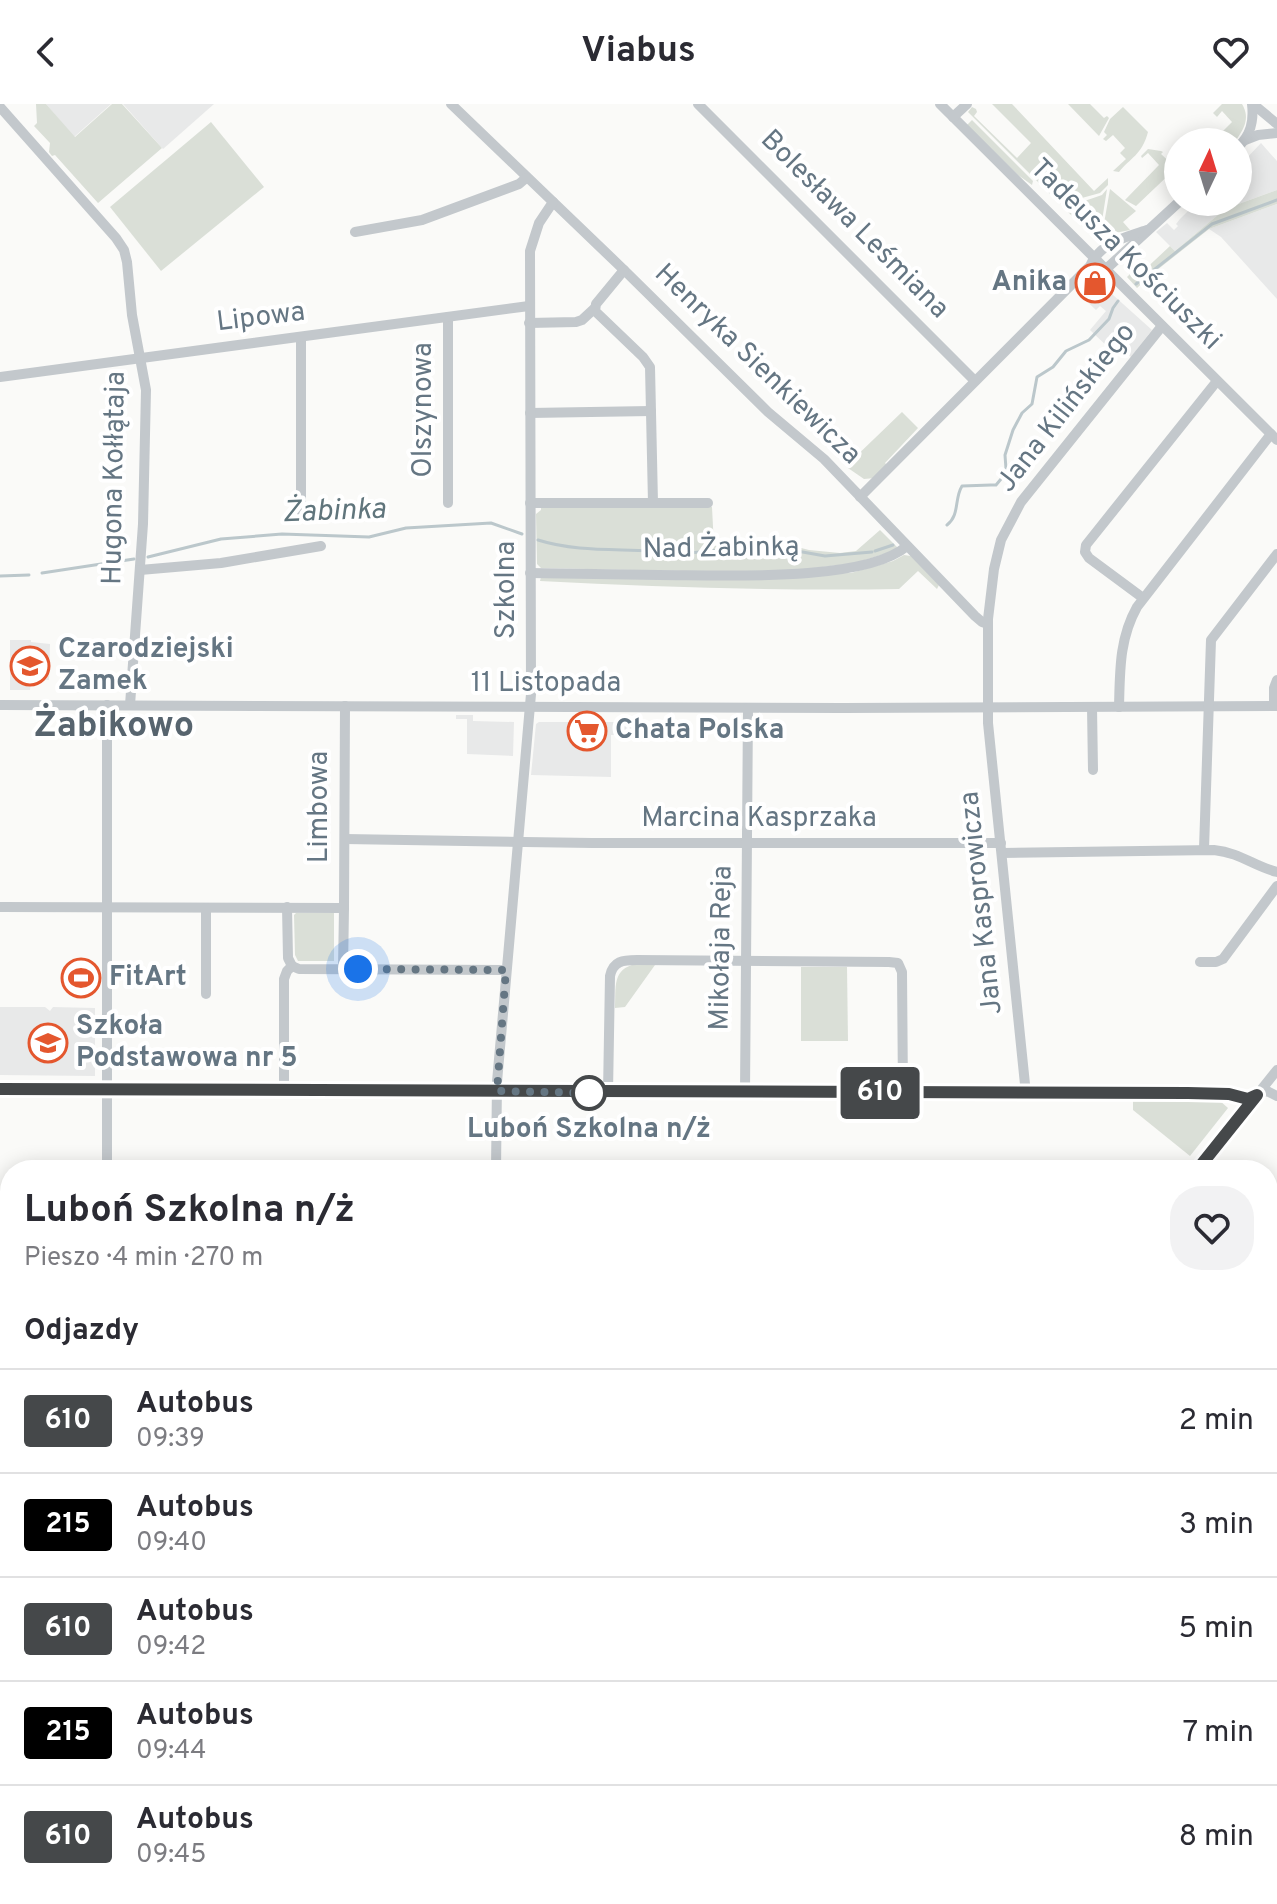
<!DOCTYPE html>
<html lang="pl">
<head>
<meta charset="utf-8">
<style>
	:root { --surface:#fff; --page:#f2f2f3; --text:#2b2b33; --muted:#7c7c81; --line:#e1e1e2 }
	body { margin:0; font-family:Overpass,sans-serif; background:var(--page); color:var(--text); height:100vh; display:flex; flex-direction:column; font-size:30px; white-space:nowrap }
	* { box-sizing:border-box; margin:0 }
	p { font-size:26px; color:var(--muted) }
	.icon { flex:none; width:44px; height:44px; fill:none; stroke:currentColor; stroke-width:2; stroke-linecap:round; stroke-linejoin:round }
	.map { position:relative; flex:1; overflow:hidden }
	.panel { position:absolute; left:0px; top:1056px; width:1278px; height:744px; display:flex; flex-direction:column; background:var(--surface); border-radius:32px 32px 0 0; box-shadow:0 4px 20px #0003 }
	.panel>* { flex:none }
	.badge { padding:0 16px; border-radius:6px; font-size:28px; line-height:52px }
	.needle { width:52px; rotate:4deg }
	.buttons { position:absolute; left:1164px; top:24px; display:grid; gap:16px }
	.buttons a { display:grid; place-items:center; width:88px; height:88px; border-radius:50%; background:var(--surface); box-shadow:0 4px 20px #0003; font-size:40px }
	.you { position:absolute; width:40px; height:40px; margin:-20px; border:6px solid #fff; border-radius:50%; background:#1a73e8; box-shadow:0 0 0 12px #1a73e833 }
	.map>.badge { position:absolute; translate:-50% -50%; box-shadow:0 0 0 4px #fff }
	h2 { padding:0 24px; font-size:30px; line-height:72px }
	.round { display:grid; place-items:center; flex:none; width:84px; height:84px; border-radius:32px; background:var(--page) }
	.head { display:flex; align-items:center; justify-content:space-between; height:136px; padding:0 24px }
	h1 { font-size:38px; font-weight:700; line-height:60px }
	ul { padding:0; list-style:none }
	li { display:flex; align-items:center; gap:24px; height:104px; padding:0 24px; border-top:2px solid var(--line) }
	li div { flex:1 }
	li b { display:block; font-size:30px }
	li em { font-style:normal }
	li .badge { min-width:88px; font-weight:700; text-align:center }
	header { display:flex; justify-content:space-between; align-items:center; height:104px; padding:0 24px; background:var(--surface); font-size:36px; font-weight:700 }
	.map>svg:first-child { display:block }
</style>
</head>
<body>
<header><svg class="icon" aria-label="back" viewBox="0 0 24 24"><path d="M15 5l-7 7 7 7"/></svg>Viabus<svg class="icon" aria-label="heart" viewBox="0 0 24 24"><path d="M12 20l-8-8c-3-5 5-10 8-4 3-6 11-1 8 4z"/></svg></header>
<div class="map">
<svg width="1277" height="1800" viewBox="0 0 1277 1800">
	<rect width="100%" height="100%" fill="#fafaf8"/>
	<g fill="#e8e9e9">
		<path d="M46,0h65l-37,33z"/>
		<path d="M123,0h91l-51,45z"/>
		<path d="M1261,39l16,18v29l-52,19 -50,42 -19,-19 11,-9 7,7 4,-4 -2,-2 4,-5 17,-17h41v-37l5,-3z"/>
		<path d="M1277,100v95l-56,-62 -12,-8z"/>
		<path d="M1094,170l18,17 1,4 39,35 -21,27 -15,-13 -6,5 -20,-19 16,-19 -6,-5 -4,4 -21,-20 14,-15z"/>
		<path d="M10,536h21v2l19,2 -1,36h-18l-1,10h-20z"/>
		<path d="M456,611h17v6l41,1 -1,34 -46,-2v-35h-11z"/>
		<path d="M539,618h95v13h-23v42l-80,-2 5,-51z"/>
		<path d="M0,903h45l5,4 3,-4 42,1v68l-95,-1z"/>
	</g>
	<g fill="#dadfd7">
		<path d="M36,0h10l29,33 37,-33h10l40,44 -64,55 -43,-48 -3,1 -3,-4 1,-9 -16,-17 3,-3z"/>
		<path d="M992,0h20l82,87 14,-13v7l-8,8 -40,11 -92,-92 4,-5 4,2 1,3 -3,4 43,42 14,-15z"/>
		<path d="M1068,0h22l14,14 3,-2 2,2 -10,18z"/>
		<path d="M1222,0h20c9,15 1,26 -7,38h-23l20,-20 -10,-11 -5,6 -4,-4z"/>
		<path d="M1123,3l25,25c-6,23 -18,26 -29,40l-6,-1 13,-12 -6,-6 5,-5 -12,-13 -7,6 -3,-2 4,-4 -3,-3 6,-13z"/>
		<path d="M972,16l61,61 -1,4 -14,-10 -51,-50z"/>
		<path d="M211,18l53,65 -103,84 -51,-64z"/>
		<path d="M1148,45l13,2 2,1 -2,2 15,14 -40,38 -11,-6 34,-35 -11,-12 -6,5 -1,-2z"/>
		<path d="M1107,85l-6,38 -9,9 -28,-28 38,-13z"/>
		<path d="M1110,85l26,22 -13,11 7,8 -15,3 -14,8z"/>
		<path d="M1277,86v14l-68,25 -52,41 -20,18 -10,-11 7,-7 5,5 31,-29 5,5 50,-42z"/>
		<path d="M902,308l16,16 -33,35 2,2 -12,13 -11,1 -16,-11 -1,-3z"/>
		<path d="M541,403h171l2,39 56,-6 39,10 31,3 16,-2 24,-21 18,18 -1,2 -42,13 -81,10 -233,-5 -4,-4 -1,-50 5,-4z"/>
		<path d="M904,451l7,1 28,29 -2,4 -19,-18 -19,18c-120,2 -239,-2 -359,-8l1,-4 310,-4 42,-12z"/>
		<path d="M296,809h38v48h-36l-3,-6 -1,-40z"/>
		<path d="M636,860l19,1 -30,42 -10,1c1,-21 -3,-39 21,-44z"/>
		<path d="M801,863h46l1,74h-47z"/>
		<path d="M1133,997h87l8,7 -38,48 -57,-46z"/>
		<path d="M1268,1508l4,5 5,52v94h-9z"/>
	</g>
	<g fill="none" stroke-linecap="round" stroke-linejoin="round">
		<g stroke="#bbc7cb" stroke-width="3">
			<path d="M1136,180l76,-60 65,-24"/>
			<path d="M947,421c13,-10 7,-26 15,-39l29,-1h5l5,-6 5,-10 -1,-14 8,-25 9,-17 10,-9 5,-27 16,-10 13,-16 23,-11 20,-21 4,-11 5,-7"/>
			<path d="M538,436c44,14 92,7 136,13"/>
			<path d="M797,447l28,5 47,-4"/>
			<path d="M875,447l18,-6"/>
			<path d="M680,450l78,-8 34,4"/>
			<path d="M148,453l73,-18 61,-5 87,3 37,-9 85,-5 31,11"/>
			<path d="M42,469l92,-14"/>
			<path d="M0,472l29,-1"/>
		</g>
		<g stroke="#c3c8cc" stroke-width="10">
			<path d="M451,0l173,166 144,142 56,47 151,157 7,6 6,2"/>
			<path d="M698,0l277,277"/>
			<path d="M940,0l337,336"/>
			<path d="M1253,0l24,20"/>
			<path d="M0,3l116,131 8,12 3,12 5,53 14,75 -3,134 -13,181"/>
			<path d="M953,13l14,-13"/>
			<path d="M1245,36l13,-5 19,-2"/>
			<path d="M1238,43c13,-12 16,-26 14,-43"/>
			<path d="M355,128l67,-12 97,-36 7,-6"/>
			<path d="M624,166l-28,34 -1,7 48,46 7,10 3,136"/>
			<path d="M1105,166l74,-68"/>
			<path d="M448,213v186"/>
			<path d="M529,219l47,-1 6,-2 13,-12"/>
			<path d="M301,233v175h51"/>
			<path d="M0,273l529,-71"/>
			<path d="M530,309l121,-2"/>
			<path d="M860,393l230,-231c11,-24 34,-28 57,-36"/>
			<path d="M530,399h178"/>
			<path d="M140,466l81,-7 100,-17"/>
			<path d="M530,469c43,1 86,1 129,2 58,0 205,8 248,-29"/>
			<path d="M1143,494l-54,-40 -4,-6 1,-7 131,-164"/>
			<path d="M0,601l843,3 434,-2"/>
			<path d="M1274,602v-18l3,-8"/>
			<path d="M1092,603l1,63"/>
			<path d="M1119,603c1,-35 0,-68 18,-100l134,-173"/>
			<path d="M345,735l247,4h409"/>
			<path d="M1204,745l7,-209 66,-86"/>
			<path d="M1002,749l212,-3c27,3 39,16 63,22"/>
			<path d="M0,803l344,1 -1,61"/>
			<path d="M287,803l1,51 4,8"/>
			<path d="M344,804l1,-202"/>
			<path d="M1200,858h16l7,-3 54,-73"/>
			<path d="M292,862l7,3 207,1"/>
			<path d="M206,890v-86"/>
			<path d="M0,985l1188,4 41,1 19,5 19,-8 10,5"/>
			<path d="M284,985v-110l3,-8 5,-5"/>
			<path d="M608,989l2,-117c3,-15 13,-16 27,-16l252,2 9,1 4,9 1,121"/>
			<path d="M745,989l3,-385"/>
			<path d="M1026,990l-38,-371v-104l6,-50 7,-29 20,-38 141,-176"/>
			<path d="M107,1066v-465"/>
			<path d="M496,1066l1,-88 34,-388 -1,-443 9,-28 14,-21"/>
			<path d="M1197,1066l80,-100"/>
			<path d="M0,1193h10"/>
			<path d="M0,1374l10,6"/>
			<path d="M1268,1500h9"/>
			<path d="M1268,1772h9"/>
			<path d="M465,1790v10"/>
			<path d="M739,1790l1,10"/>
			<path d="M1149,1790v10"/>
			<path d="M532,1800l19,-10"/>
		</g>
	</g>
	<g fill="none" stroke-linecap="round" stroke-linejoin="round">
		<defs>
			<path id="line" d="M0,985l1188,4 41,1 19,5 9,-4 -60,75"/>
		</defs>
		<use href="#line" stroke="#fff" stroke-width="18"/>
		<use href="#line" stroke="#45484a" stroke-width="12"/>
		<path stroke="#657683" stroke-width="8" stroke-dasharray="0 14.4" d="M358,865l148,1 -9,121 92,2"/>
	</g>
	<defs>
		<symbol id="shop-ring" viewBox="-11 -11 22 22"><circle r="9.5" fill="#fff" stroke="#e4572e" stroke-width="1.5"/><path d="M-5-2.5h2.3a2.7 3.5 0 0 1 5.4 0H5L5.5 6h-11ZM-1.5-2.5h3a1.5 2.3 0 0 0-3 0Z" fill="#e4572e"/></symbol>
		<symbol id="school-ring" viewBox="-11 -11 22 22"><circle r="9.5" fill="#fff" stroke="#e4572e" stroke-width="1.5"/><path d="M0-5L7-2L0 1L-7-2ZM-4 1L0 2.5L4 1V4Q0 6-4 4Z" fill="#e4572e"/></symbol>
		<symbol id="supermarket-ring" viewBox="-11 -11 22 22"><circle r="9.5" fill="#fff" stroke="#e4572e" stroke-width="1.5"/><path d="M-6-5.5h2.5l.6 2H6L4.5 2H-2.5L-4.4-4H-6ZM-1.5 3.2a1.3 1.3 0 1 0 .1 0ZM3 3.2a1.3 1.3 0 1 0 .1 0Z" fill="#e4572e"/></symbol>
		<symbol id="stadium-ring" viewBox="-11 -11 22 22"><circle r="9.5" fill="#fff" stroke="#e4572e" stroke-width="1.5"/><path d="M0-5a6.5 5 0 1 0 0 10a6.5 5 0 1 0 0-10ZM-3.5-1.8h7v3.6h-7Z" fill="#e4572e"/></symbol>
	</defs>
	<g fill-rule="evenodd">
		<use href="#shop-ring" x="1073" y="157" width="44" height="44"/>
		<use href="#school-ring" x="8" y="540" width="44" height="44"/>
		<use href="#supermarket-ring" x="565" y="605" width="44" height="44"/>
		<use href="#stadium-ring" x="59" y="852" width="44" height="44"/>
		<use href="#school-ring" x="26" y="917" width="44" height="44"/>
	</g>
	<circle fill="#fff" stroke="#45484a" stroke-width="4" cx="589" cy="989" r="16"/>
	<g text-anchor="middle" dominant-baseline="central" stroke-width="8" stroke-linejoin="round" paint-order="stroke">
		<g font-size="28" fill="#657683" stroke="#fff">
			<text transform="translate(854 121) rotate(45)">Bolesława Leśmiana</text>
			<text transform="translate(1125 151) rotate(45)">Tadeusza Kościuszki</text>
			<text transform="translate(261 214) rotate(-7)">Lipowa</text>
			<text transform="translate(757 261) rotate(44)">Henryka Sienkiewicza</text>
			<text transform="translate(1067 304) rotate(-52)">Jana Kilińskiego</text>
			<text transform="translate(424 306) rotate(-90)">Olszynowa</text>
			<text transform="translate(115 374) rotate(-89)">Hugona Kołłątaja</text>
			<text transform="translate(721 445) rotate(-1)">Nad Żabinką</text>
			<text transform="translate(507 486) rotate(-90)">Szkolna</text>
			<text x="546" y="580">11 Listopada</text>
			<text transform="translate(320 703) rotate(-90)">Limbowa</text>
			<text x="759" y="715">Marcina Kasprzaka</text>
			<text transform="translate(982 799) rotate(-96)">Jana Kasprowicza</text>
			<text transform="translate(722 844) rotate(-89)">Mikołaja Reja</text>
		</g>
		<g font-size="28" font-weight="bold" fill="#657683" stroke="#fff" text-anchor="start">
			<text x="1067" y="179" text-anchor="end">Anika</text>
			<text x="58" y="546">Czarodziejski<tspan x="58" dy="32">Zamek</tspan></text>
			<text x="615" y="627">Chata Polska</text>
			<text x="109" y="874">FitArt</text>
			<text x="76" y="923">Szkoła<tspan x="76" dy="32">Podstawowa nr 5</tspan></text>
		</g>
		<g font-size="28" font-weight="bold" fill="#657683" stroke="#fff">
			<text x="589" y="1026">Luboń Szkolna n/ż</text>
		</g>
		<g font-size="30" font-style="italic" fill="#60757c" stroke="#fff">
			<text transform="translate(334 408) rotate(-2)">Żabinka</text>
		</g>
		<g font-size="36" font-weight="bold" fill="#57646e" stroke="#fff">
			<text x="114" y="623">Żabikowo</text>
		</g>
	</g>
</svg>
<div class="buttons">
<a><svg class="needle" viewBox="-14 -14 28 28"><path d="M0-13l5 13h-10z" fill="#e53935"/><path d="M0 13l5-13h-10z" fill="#7c7c81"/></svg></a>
</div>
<div class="you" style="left:358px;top:865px"></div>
<b class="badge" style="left:880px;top:989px;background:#45484a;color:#fff">610</b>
<section class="panel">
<div class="head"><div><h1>Luboń Szkolna n/ż</h1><p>Pieszo · 4 min · 270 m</p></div><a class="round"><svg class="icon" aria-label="heart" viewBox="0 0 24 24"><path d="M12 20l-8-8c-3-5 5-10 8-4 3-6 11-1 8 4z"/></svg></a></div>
<h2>Odjazdy</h2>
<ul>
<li><span class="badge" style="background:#45484a;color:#fff">610</span><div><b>Autobus</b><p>09:39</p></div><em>2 min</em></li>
<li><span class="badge" style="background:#000;color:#fff">215</span><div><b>Autobus</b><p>09:40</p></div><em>3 min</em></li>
<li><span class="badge" style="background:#45484a;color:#fff">610</span><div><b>Autobus</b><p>09:42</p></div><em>5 min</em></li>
<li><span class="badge" style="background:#000;color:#fff">215</span><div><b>Autobus</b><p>09:44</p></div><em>7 min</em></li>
<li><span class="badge" style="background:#45484a;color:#fff">610</span><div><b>Autobus</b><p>09:45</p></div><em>8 min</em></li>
</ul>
</section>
</div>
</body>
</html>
